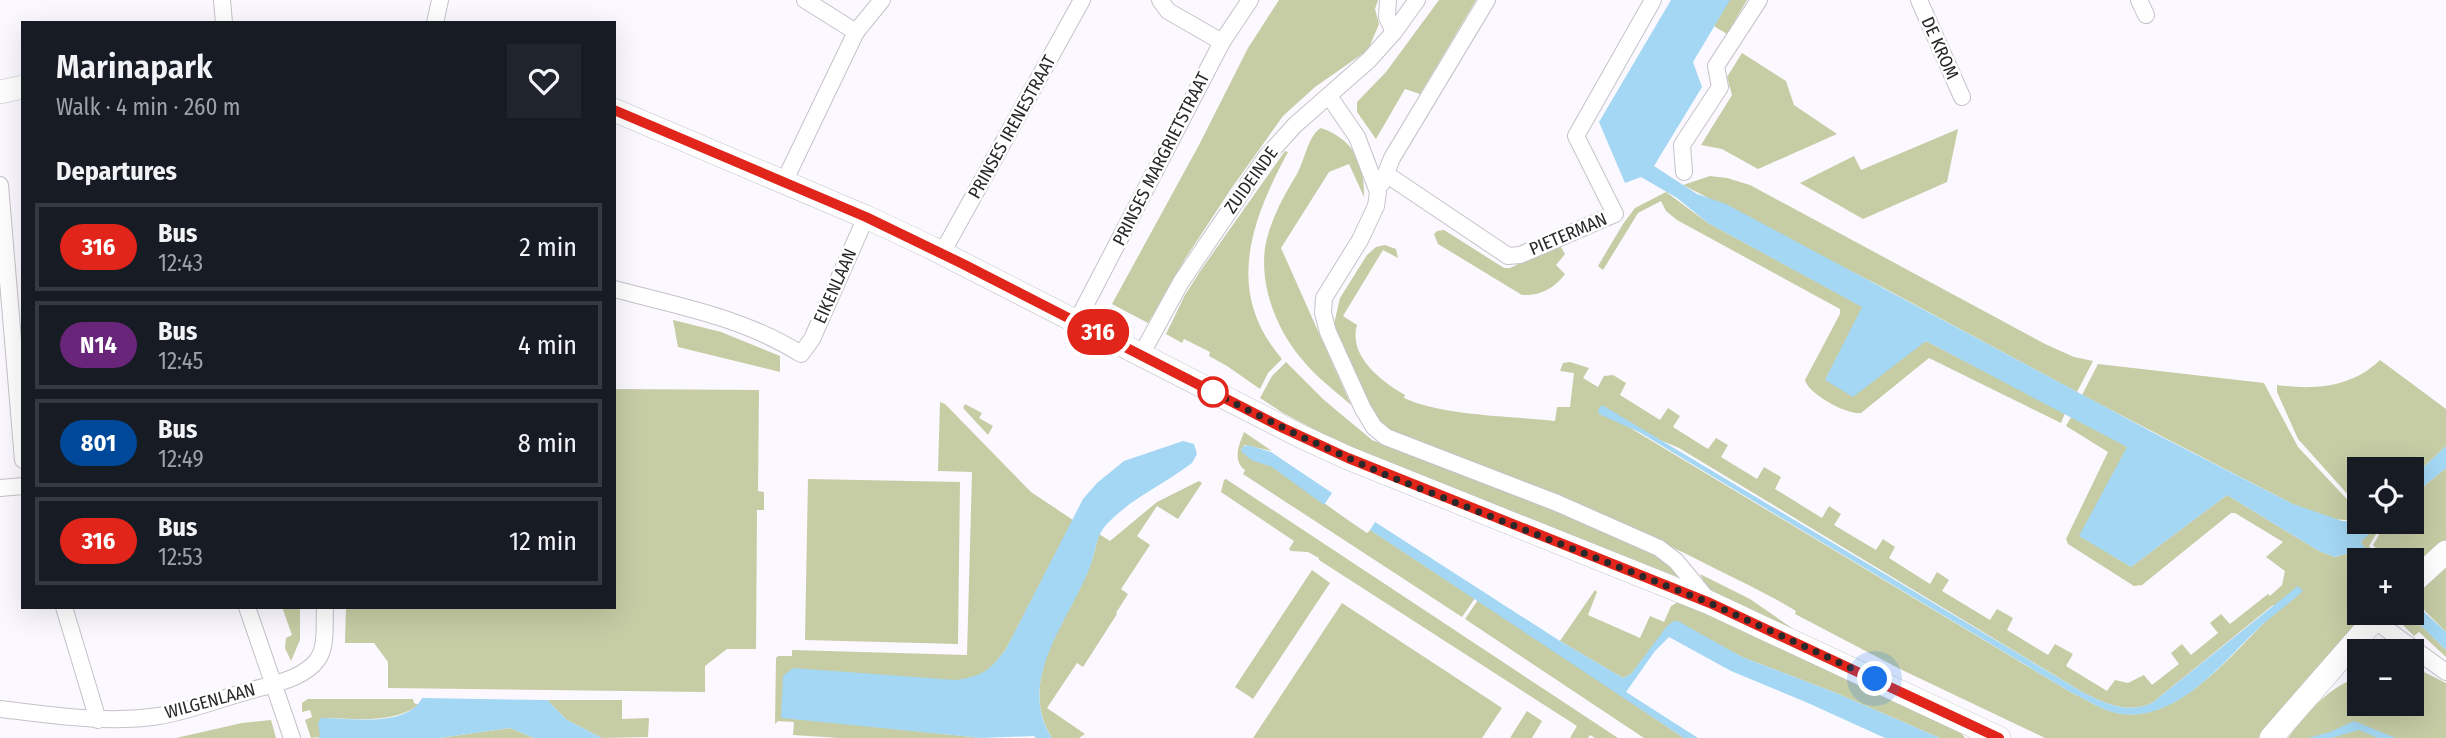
<!DOCTYPE html>
<html lang="en">
<head>
<meta charset="utf-8">
<style>
	:root { --surface:#171b24; --page:#20242c; --text:#f1f3f6; --muted:#9ea1a6; --line:#363941 }
	body { margin:0; font-family:"Fira Sans Condensed",sans-serif; background:var(--page); color:var(--text); height:100vh; display:flex; flex-direction:column; font-size:26px; white-space:nowrap }
	* { box-sizing:border-box; margin:0 }
	p { font-size:23px; color:var(--muted) }
	.icon { flex:none; width:38px; height:38px; fill:none; stroke:currentColor; stroke-width:2; stroke-linecap:round; stroke-linejoin:round }
	.map { position:relative; flex:1; overflow:hidden }
	.drawer { position:absolute; left:21px; top:21px; width:595px; height:588px; display:flex; flex-direction:column; background:var(--surface); border-radius:0px; box-shadow:0 7px 28px #0002 }
	.drawer>* { flex:none }
	.badge { padding:0 14px; border-radius:23px; font-size:24px; line-height:46px }
	.tools { position:absolute; left:2347px; top:457px; display:grid; gap:14px }
	.tools a { display:grid; place-items:center; width:77px; height:77px; border-radius:0px; background:var(--surface); box-shadow:0 7px 28px #0002; font-size:35px }
	.you { position:absolute; width:35px; height:35px; margin:-18px; border:5px solid #fff; border-radius:50%; background:#1a73e8; box-shadow:0 0 0 10px #1a73e833 }
	.map>.badge { position:absolute; translate:-50% -50%; box-shadow:0 0 0 4px #fff }
	h2 { padding:0 35px; font-size:26px; line-height:63px }
	.round { display:grid; place-items:center; flex:none; width:74px; height:74px; border-radius:0px; background:var(--page) }
	.headline { display:flex; align-items:center; justify-content:space-between; height:119px; padding:0 35px }
	h1 { font-size:33px; font-weight:600; line-height:52px }
	ul { padding:0; list-style:none }
	li { display:flex; align-items:center; gap:21px; height:88px; margin:0 14px 10px; padding:0 21px; border:4px solid var(--line); border-radius:0px }
	li div { flex:1 }
	li b { display:block; font-size:26px }
	li em { font-style:normal }
	li .badge { min-width:77px; font-weight:700; text-align:center }
	.map>svg:first-child { display:block }
</style>
</head>
<body>
<div class="map">
<svg width="2446" height="738" viewBox="0 0 2446 738">
	<rect width="100%" height="100%" fill="#fbf8ff"/>
	<g fill="#c6cca4" fill-rule="evenodd">
		<path d="M1279,0h99l-3,9 4,15 -11,26 -53,37 -32,29 -52,73 -46,70 -37,64 -36,-19 87,-159 49,-97z"/>
		<path d="M1439,0h37l-56,94 -15,-5 -29,50 -19,-27v-10l29,-30z"/>
		<path d="M1671,0h76l-20,34z"/>
		<path d="M1742,53l44,28 8,24 43,29 -79,35 -36,-20 -21,-4 31,-50 -5,-18z"/>
		<path d="M1321,128c32,11 44,35 43,69l-15,-33 -20,8 -48,76 70,157c-17,-15 -37,-30 -51,-48 -24,-29 -40,-71 -35,-109 4,-25 19,-53 32,-74 8,-14 11,-39 24,-46z"/>
		<path d="M1958,129l-11,53 -84,37 -63,-36 54,-27 7,14z"/>
		<path d="M1285,151l3,1c-37,69 -64,140 -6,207l-14,14 -8,16 -33,-23 -18,-10 1,-4 -26,-13 -2,4 -16,-9 19,-39 16,-25z"/>
		<path d="M1710,176l17,2 23,7 295,159 29,13 19,4 -16,31 -193,-104 -201,-103z"/>
		<path d="M1666,192l42,31 155,84 -38,73 101,-39 139,72 -4,10 -132,-65 -68,55c-14,2 -53,-19 -56,-33l35,-66v-5l-163,-89 -11,-9 -5,-10 -23,12 -35,57 -5,-4 25,-42 12,-16z"/>
		<path d="M1444,230l60,38h6l47,-22 4,1 4,7 -9,11 9,9c-10,14 -25,22 -43,21l-84,-51 -4,-10 3,-3z"/>
		<path d="M1385,245l11,4 2,9 -15,-8 -40,66 14,9c-9,31 24,56 48,70l-1,3c39,18 107,18 151,23l2,-14h13l4,-34 -14,-2 3,-8 7,-1 19,6 -6,10 15,9 6,-11 9,-1 13,8 -6,12 40,25 8,-12 12,8 -7,11 35,22 8,-11 12,7 -7,12 36,22 7,-12 17,10 -6,12 47,29 7,-12 12,8 -7,11 42,25 7,-11 12,8 -6,11 41,26 7,-12 12,8 -7,11 48,29 7,-11 16,9 -6,12 41,25 7,-11 18,10 -7,12 41,25 8,-11 13,3 16,-8 8,10 27,-21 -8,-11 11,-9 9,11 27,-22 -8,-10 11,-9 9,10 38,-30 2,2 12,-11 3,-14 -19,-14 17,-15 -48,-29h-4l-89,72 -8,1 -66,-42 -2,-5 42,-87 -42,-26 5,-9 57,30 -48,89 51,31 96,-72 92,56 16,6 17,-5 10,8h-3v52l12,1 -112,125h-214l-145,-69 -105,-55 1,-3c-24,-15 -50,-27 -76,-40 -104,-54 -212,-94 -321,-135l-16,-11 -12,-17 -37,-84 6,-26 27,-43 9,-8zM1627,426l52,22 405,245c22,11 44,21 68,10l121,-98 1,8c-39,37 -92,108 -152,101 -18,-2 -34,-14 -50,-21z"/>
		<path d="M673,320l48,12 59,24v16l-102,-25z"/>
		<path d="M2380,360l66,49v37l-34,32v-9h-53v38l-61,-68 -21,-47v-7c37,5 74,3 103,-25z"/>
		<path d="M1286,362l38,38 48,40 194,74 93,41 21,21v2l-336,-133 -61,-32 -23,-15 12,-22z"/>
		<path d="M2098,364l166,19 34,64 61,65v9l-27,-2 -39,-15 -211,-109z"/>
		<path d="M614,389l145,1 -1,101 6,1v18h-7l-1,139h-29l-22,17v26l-317,-4v-26l-14,-19h-29l1,-36h268z"/>
		<path d="M940,402l5,2 86,88 42,28 -67,129 -15,19 -12,9 -198,40 201,21h-143l-46,-3 1,-13 -16,-1 -3,3 1,-66 2,-2h14v-6l175,5 5,-183 -34,-1z"/>
		<path d="M965,404l17,9 -3,5 14,8 -5,9 -25,-27z"/>
		<path d="M1244,432l28,19 -27,-6 -4,4c13,16 17,9 32,18 32,21 62,45 94,66l3,-3 105,68 -13,19 -219,-143 2,-4c-13,-10 -6,-25 -1,-38z"/>
		<path d="M2446,468v73l-34,32v-13h-26l-13,-15 6,-10 -5,-8 7,-5h31v-26z"/>
		<path d="M808,479l152,3 -2,162 -153,-4z"/>
		<path d="M1226,479l392,259h-23l-5,-3 -2,3h-18l7,-12 -258,-166v-2l-11,-6 -17,-1 -2,-2 5,-8 -73,-49 3,-12z"/>
		<path d="M1199,481l3,2 -24,36 -21,-13 -20,30 13,9 -29,44 7,5 -12,19 1,1 -34,53 -6,-4 -30,45 38,26 -6,4h-27c-37,-58 17,-120 38,-172 4,-10 6,-21 9,-32l11,7 47,-39z"/>
		<path d="M2372,529l4,5 -7,12 11,14h-7l-12,-15 1,-6z"/>
		<path d="M2446,565v67l-34,-34v-2z"/>
		<path d="M1312,570l18,13 -77,116 -18,-12z"/>
		<path d="M1700,574l50,25 46,32 -88,-42z"/>
		<path d="M1595,590l2,2 -9,23 52,23 10,-22 14,6 7,-16 9,-5 78,33 203,99 4,5h-25l-104,-45 -94,-36 -68,-36 -43,53 -8,4 -63,-37z"/>
		<path d="M1478,600l206,138h-40l-179,-119z"/>
		<path d="M1342,603l160,105 -20,30h-229z"/>
		<path d="M282,607h18v33l-9,21 -6,-13 1,-10 6,-3z"/>
		<path d="M2397,613h11l38,37v7l-27,-25 -5,4 -18,-18z"/>
		<path d="M2412,669l8,1 26,13v55h-158c19,-26 40,-50 70,-61l1,27h53z"/>
		<path d="M308,699h105l1,4 5,2c-30,20 -64,13 -98,13l-1,19 -9,1 -6,-18 7,-3 -2,-7 -8,2v-9z"/>
		<path d="M547,700h75v19l27,-1 -1,19 -46,1 -35,-18z"/>
		<path d="M1527,711l15,10 -10,17h-22z"/>
		<path d="M271,720l5,18h-100l66,-15z"/>
		<path d="M510,728l24,10h-95z"/>
	</g>
	<g fill="#a3d7f3">
		<path d="M1671,0h59l-37,62 9,25 -48,79 43,28 29,10 426,228 141,72 49,17 39,1 -20,20 12,18h-11l-10,-8 -17,5 -16,-6 -92,-56 -96,72 -52,-31 48,-89 -201,-106 -73,56 -28,-17 37,-73 -154,-84 -31,-25 -36,-21 -16,6 -26,-61z"/>
		<path d="M1602,405l482,288c22,11 44,21 68,10l146,-117 5,5c-13,12 -28,22 -41,34 -38,35 -82,96 -141,89 -17,-2 -33,-14 -49,-21l-433,-261 -40,-18 -1,-4z"/>
		<path d="M1183,441l11,3 3,10 -5,9c-29,22 -61,35 -86,62 -10,11 -10,25 -15,39 -19,54 -77,115 -39,174h-16l-2,-2 -52,2 -201,-20 2,-42 10,-8 163,12c27,-4 33,-9 50,-31l77,-150 14,-16 27,-22z"/>
		<path d="M1248,445l23,7 61,41 -8,12 -52,-38 -21,-7 -10,-9 1,-4z"/>
		<path d="M2446,446v22l-34,28v-18z"/>
		<path d="M1375,522l185,119 63,37 8,-4 36,-48 7,-5h4l64,36 94,36 104,45h-55l-77,-35 -77,-32 -62,-34 -14,14 -29,41 72,46h-14l-314,-208z"/>
		<path d="M2412,601l34,31v18l-38,-37 4,-1z"/>
		<path d="M422,698l125,2 20,20 35,18h-68l-24,-10 -71,10h-121l2,-2 -2,-13 3,-5c28,0 86,10 101,-20z"/>
		<path d="M2354,721l42,17h-18l-19,-8 -28,8h-23l22,-6z"/>
	</g>
	<g fill="none" stroke-linecap="round" stroke-linejoin="round">
		<defs>
			<g id="street">
				<path d="M222,0l2,23"/>
				<path d="M805,0l51,32"/>
				<path d="M1160,0l8,11 54,31"/>
				<path d="M1388,0l-1,17 7,15"/>
				<path d="M1919,0l43,97"/>
				<path d="M2139,0l7,15"/>
				<path d="M435,23l5,-23"/>
				<path d="M1329,96l28,41 21,55 -2,14 -16,34 -36,58 -1,15 5,19 35,77 11,18 12,10 171,66 102,45 17,13 33,40"/>
				<path d="M1684,172l-2,-27 38,-58 -4,-21 43,-66"/>
				<path d="M1386,174l122,82 12,-1 95,-41 -39,-78 77,-136"/>
				<path d="M784,182l72,-150 26,-32"/>
				<path d="M1382,183l10,-25 95,-158"/>
				<path d="M0,185l23,275"/>
				<path d="M942,253l140,-253"/>
				<path d="M614,289c65,17 130,29 187,65l11,-15 54,-122"/>
				<path d="M1077,321l145,-279 28,-42"/>
				<path d="M1141,355l40,-73 85,-125 29,-32 74,-65 25,-28 23,-32"/>
				<path d="M0,488l23,-2"/>
				<path d="M64,607l34,113"/>
				<path d="M247,607l45,131"/>
				<path d="M2374,620l72,52"/>
				<path d="M0,709c53,6 106,15 159,7 31,-5 63,-18 93,-26 21,-6 52,-11 66,-31 9,-13 6,-36 7,-52"/>
			</g>
			<g id="secondary">
				<path d="M0,92l23,-5"/>
				<path d="M614,110l252,107 64,30 370,189 48,22 362,145 289,135"/>
				<path d="M2412,583l34,-31"/>
				<path d="M2271,738l110,-126"/>
			</g>
		</defs>
		<use href="#street" stroke="#c5c2c9" stroke-width="18"/>
		<use href="#secondary" stroke="#c5c2c9" stroke-width="24"/>
		<use href="#street" stroke="#fff" stroke-width="16"/>
		<use href="#secondary" stroke="#fff" stroke-width="23"/>
	</g>
	<g fill="none" stroke-linecap="round" stroke-linejoin="round">
		<defs>
			<path id="line" d="M614,110l252,107 97,47 320,164 65,30 362,145 289,135"/>
		</defs>
		<use href="#line" stroke="#fff" stroke-width="16"/>
		<use href="#line" stroke="#e1251b" stroke-width="10"/>
		<path stroke="#29282a" stroke-width="7" stroke-dasharray="0 12.6" d="M1213,392l-5,-2 92,46 86,39 324,128 165,76"/>
	</g>
	<circle fill="#fff" stroke="#e1251b" stroke-width="3.5" cx="1213" cy="392" r="14"/>
	<g text-anchor="middle" dominant-baseline="central" stroke-width="5" stroke-linejoin="round" paint-order="stroke">
		<g font-size="18" fill="#29282a" stroke="#fff">
			<text transform="translate(1940 48) rotate(66)">DE KROM</text>
			<text transform="translate(1012 127) rotate(-61)">PRINSES IRENESTRAAT</text>
			<text transform="translate(1161 159) rotate(-63)">PRINSES MARGRIETSTRAAT</text>
			<text transform="translate(1251 180) rotate(-54)">ZUIDEINDE</text>
			<text transform="translate(1568 234) rotate(-23)">PIETERMAN</text>
			<text transform="translate(835 286) rotate(-66)">EIKENLAAN</text>
			<text transform="translate(210 701) rotate(-15)">WILGENLAAN</text>
		</g>
	</g>
</svg>
<div class="tools">
<a><svg class="icon" aria-label="locate" viewBox="0 0 24 24"><circle cx="12" cy="12" r="6"/><path d="M12 2v4M12 18v4M2 12h4M18 12h4"/></svg></a>
<a>+</a>
<a>−</a>
</div>
<div class="you" style="left:1875px;top:679px"></div>
<b class="badge" style="left:1098px;top:332px;background:#e1251b;color:#fff">316</b>
<section class="drawer">
<div class="headline"><div><h1>Marinapark</h1><p>Walk · 4 min · 260 m</p></div><a class="round"><svg class="icon" aria-label="heart" viewBox="0 0 24 24"><path d="M12 20l-8-8c-3-5 5-10 8-4 3-6 11-1 8 4z"/></svg></a></div>
<h2>Departures</h2>
<ul>
<li><span class="badge" style="background:#e1251b;color:#fff">316</span><div><b>Bus</b><p>12:43</p></div><em>2 min</em></li>
<li><span class="badge" style="background:#68257a;color:#fff">N14</span><div><b>Bus</b><p>12:45</p></div><em>4 min</em></li>
<li><span class="badge" style="background:#004899;color:#fff">801</span><div><b>Bus</b><p>12:49</p></div><em>8 min</em></li>
<li><span class="badge" style="background:#e1251b;color:#fff">316</span><div><b>Bus</b><p>12:53</p></div><em>12 min</em></li>
</ul>
</section>
</div>
</body>
</html>
